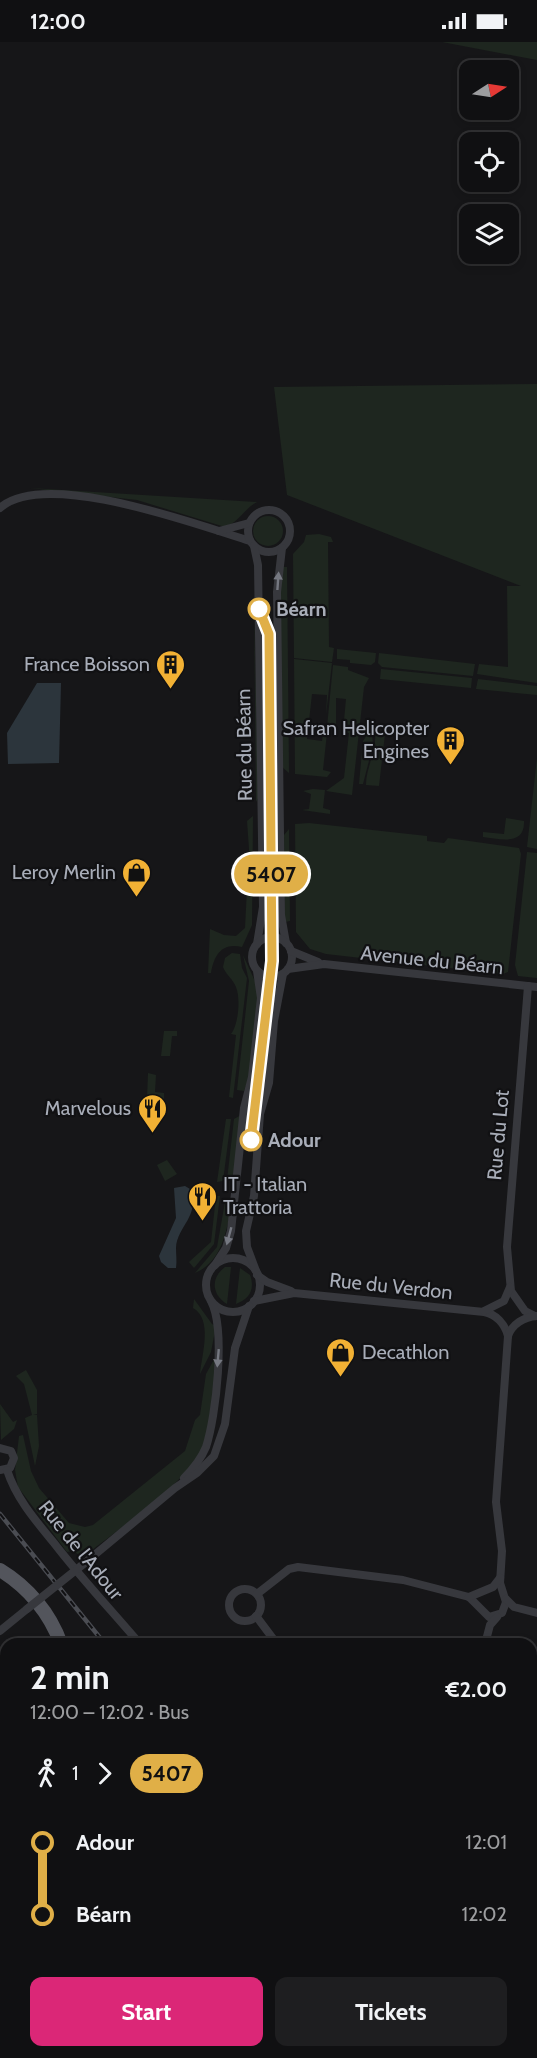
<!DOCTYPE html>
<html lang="en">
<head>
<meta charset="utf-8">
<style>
	:root { --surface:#101012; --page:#1e1e20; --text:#f1f3f6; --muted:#9c9d9f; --line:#303032; --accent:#db2777 }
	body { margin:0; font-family:Cabin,sans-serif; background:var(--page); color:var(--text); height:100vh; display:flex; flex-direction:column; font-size:22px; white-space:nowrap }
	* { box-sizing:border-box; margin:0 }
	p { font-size:20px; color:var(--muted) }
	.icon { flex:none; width:33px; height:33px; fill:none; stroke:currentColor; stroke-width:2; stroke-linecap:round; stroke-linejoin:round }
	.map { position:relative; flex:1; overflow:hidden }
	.sheet { position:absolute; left:0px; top:1596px; width:537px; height:420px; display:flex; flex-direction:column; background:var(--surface); border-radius:18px 18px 0 0; box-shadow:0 3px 9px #0003,0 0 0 2px var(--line) }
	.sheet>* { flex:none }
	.badge { padding:0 12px; border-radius:20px; font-size:21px; line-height:39px }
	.needle { width:39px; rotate:78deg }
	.buttons { position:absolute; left:459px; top:18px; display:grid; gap:12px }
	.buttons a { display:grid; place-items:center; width:60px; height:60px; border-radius:12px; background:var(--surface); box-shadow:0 3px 9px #0003,0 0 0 2px var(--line); font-size:30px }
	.map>.badge { position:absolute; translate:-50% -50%; box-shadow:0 0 0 3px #fff }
	.legs { display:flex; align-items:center; gap:9px; height:66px; padding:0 30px; font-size:20px }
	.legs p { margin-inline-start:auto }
	.overview { display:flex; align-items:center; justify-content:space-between; height:102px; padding:0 30px }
	h1 { font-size:33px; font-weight:700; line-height:45px }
	.primary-button { display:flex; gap:12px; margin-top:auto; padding:12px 30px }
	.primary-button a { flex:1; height:69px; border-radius:12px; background:var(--accent); color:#fff; font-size:24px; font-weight:700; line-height:69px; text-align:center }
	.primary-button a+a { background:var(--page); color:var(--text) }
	ul { padding:0 30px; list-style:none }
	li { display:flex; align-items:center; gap:21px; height:72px; font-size:22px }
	li i { display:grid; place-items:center; width:9px; height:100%; margin:0 8px; background:currentColor }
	li i::after { content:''; width:15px; height:15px; margin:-8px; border:4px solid; border-radius:50%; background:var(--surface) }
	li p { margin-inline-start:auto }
	li:first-child i { background:linear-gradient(#0000 50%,currentColor 0) }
	li:last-child i { background:linear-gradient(currentColor 50%,#0000 0) }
	.status { display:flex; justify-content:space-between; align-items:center; height:42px; padding:0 30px; background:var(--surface); direction:ltr }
	.status svg { height:16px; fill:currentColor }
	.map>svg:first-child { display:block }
</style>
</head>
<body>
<div class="status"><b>12:00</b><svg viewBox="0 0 49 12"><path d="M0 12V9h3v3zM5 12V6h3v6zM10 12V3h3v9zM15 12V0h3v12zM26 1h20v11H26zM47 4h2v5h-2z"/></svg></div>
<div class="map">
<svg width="537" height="2016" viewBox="0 0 537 2016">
	<rect width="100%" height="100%" fill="#161618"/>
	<g fill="#1e261f">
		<path d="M442,0h95v18z"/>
		<path d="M537,342v299l-60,-9 2,-10 29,3 -1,-81h14l-234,-91 -13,-108z"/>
		<path d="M30,446l227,14c-14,8 -18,20 -32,25l-88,-27z"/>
		<circle cx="268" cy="489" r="15"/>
		<path d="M319,492l12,3 2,5h-5l1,105 5,1 -2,14 -38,-4 -1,-104 11,-12 2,-7z"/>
		<path d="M282,525h5l2,206 -7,-6 -2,-181z"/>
		<path d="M254,561l4,195 -2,4z"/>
		<path d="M262,589l3,14 2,210h-1z"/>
		<path d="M337,607l39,4 -1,9 -4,3 -21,-2v-3l-13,-1z"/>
		<path d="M379,611l96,11 -2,12 -91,-9 -4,-4z"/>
		<path d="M294,617l38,4 -6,52 1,-20 -15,-1 -5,45 15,2 2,-13v5h3l-4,37 8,2 -4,5 -32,-3z"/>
		<path d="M333,623l15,2v3l21,8 -5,9 -12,108 -26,-4 18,-13 5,-45 -6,-1 3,-33 -10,-1v27l-9,2z"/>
		<path d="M381,627l91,9 -1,10 -91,-9z"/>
		<path d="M478,637l59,7v9l-61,-6z"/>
		<path d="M372,691l1,12 -10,39h-4l4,-43 4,-6z"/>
		<path d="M375,691l10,1 -6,52 -13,-1c0,-18 11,-34 9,-52z"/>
		<path d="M537,716v91l-10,-2z"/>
		<path d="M313,747l12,1 -2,18 7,2v4l-28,-4 7,-1 2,-15 -8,-3z"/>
		<path d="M253,774l-1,109 -10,22c-21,-5 -28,9 -31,26h-3l2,-44 14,6 12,1 9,-8 4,-79 -2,-28z"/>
		<path d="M506,776l18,3c1,25 -24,18 -41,16v-5l21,2z"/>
		<path d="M309,781l118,13v5l17,2 4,-5 71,10 2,6 -13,118 -5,2 -177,-20 -16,-5 -14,-17 -1,-108z"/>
		<path d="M289,787l1,92 -5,1 -1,-87z"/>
		<path d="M527,810l10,1v125l-19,-2 -3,-11z"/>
		<path d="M232,911l8,1 2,14 5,10 -14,120 -4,-1 7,-62 -5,-1c7,-8 10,-35 5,-47 -3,-8 -10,-12 -13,-20l2,-9z"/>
		<path d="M243,913l16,35 -10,87 -5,14 -7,-1 12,-109z"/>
		<path d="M164,989h13v5h-5l-2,20h-9z"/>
		<path d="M148,1031l8,2 -1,17 9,1v8l-17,-2z"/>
		<path d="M241,1073l-7,64 -7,1 7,-61z"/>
		<path d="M226,1077h5l-8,62 -6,1z"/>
		<path d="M167,1118l10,14 -12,7 -8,-16z"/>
		<path d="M216,1154h4l-6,48 -20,24 -5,-6 22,-20z"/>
		<path d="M225,1160h7c-5,27 -9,59 -37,71l22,-26z"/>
		<path d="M225,1225h6l-4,37c-15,-9 -17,-26 -2,-37z"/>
		<path d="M240,1226l10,7c5,14 0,24 -14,29z"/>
		<path d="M194,1257l18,25 4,2 -5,26 -11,22c2,-20 13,-55 -7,-66z"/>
		<path d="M216,1314c-3,30 -3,64 -14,92 -13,34 -89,85 -119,109l-10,-6 -6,1 -49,-65 -3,-17 4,-34 4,-1 8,36 8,17 30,35 16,4 8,-2 92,-74 10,-31 5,-5 6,-41z"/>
		<path d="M26,1328l11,20v24l-4,1h4l2,31 -4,20 -10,-48 7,-3 -8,-31 -8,-8z"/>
		<path d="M0,1362l13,18 4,-2 -3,9 -13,11z"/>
	</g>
	<g fill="#2c353c">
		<path d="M37,641h24l-2,80 -51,1 -1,-31z"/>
		<path d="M185,1144l5,3c11,27 -13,37 -14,59 0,7 1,13 0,20h-8l-7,-6 -2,-6 17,-38 -2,-30z"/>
	</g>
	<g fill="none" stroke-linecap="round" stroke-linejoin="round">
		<g stroke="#37383d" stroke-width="8">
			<path d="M0,466c45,-40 198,17 250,33"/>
			<circle cx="269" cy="489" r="21"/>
			<path d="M219,489l30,-8"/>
			<path d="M254,504l4,19 5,342 -6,37"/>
			<path d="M282,506l-5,44 4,323 5,28"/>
			<circle cx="272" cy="915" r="20"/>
			<path d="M291,909l27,11"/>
			<path d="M288,927l36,-5 213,23"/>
			<path d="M528,944l-21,261 4,44 14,20 10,5"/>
			<circle cx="233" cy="1243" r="27"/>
			<path d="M215,1223l11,-17 5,-17 13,-123 8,-31 9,-79 -4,-27"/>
			<path d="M256,1229l-9,-24 -1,-16 8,-35 6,-82 9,-31 5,-62 9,-47"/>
			<path d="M257,1233l10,7 24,9"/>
			<path d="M254,1259l40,-8 190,19c12,2 21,12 24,24"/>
			<path d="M484,1269l20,-10 6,-14"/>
			<path d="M0,1406l11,3 3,7 -4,10 -10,2"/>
			<path d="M7,1428c9,28 28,50 47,73 27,35 57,67 86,101"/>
			<path d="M184,1436c9,-9 17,-19 22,-31 10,-30 20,-118 5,-146"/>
			<path d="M86,1520l89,-74 22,-15 17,-17 11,-32 10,-76 14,-42"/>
			<circle cx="245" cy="1563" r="16"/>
			<path d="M257,1552l32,-25 9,-2 105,13 66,17 20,20 13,-4 4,-11 -6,-19 2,-32 -6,-49 12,-166c4,-12 16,-19 29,-20"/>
			<path d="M469,1555l24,-10 7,-9"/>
			<path d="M506,1557l8,8 23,6"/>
			<path d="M256,1574l21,28"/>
			<path d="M0,1589l27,-22"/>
			<path d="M485,1602l5,-19 7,-8"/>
			<path d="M0,1688l6,17"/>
			<path d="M531,1689h6"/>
			<path d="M0,1968h6"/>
		</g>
		<g stroke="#37383d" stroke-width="10">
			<path d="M228,2010l2,6"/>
			<path d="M507,2016l1,-6"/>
			<path d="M516,2016v-6"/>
		</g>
		<g stroke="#53555c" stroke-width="14">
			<path d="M0,1528c28,17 50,43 61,74"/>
			<path d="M531,1825l6,6"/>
			<path d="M531,1883l6,-6"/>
		</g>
		<path stroke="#63666e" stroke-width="15" d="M0,1984l6,-3"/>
		<defs>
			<g id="rail">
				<path d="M0,1472l105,130"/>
				<path d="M429,2010l5,6"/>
			</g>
		</defs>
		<use href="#rail" stroke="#4a4c52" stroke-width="4.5"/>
		<use href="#rail" stroke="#111113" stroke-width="2" stroke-dasharray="7" stroke-linecap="butt"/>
		<path stroke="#37383d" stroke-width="8" d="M27,1567l59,-47"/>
	</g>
	<defs><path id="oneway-solid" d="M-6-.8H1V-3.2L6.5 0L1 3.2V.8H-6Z" transform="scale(1.5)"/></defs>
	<g fill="#757881">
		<use href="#oneway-solid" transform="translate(278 539) rotate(-86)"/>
		<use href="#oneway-solid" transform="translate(229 1194) rotate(105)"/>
		<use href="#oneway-solid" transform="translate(218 1316) rotate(95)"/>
	</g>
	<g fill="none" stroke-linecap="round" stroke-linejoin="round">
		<defs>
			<path id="line-1" d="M251,1098l21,-179 -3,-327 -10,-25"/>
		</defs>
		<use href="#line-1" stroke="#fff" stroke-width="14"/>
		<use href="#line-1" stroke="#e0af47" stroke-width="9"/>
	</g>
	<defs>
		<symbol id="building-pin" viewBox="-11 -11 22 30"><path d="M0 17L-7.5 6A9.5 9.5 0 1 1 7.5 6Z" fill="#f2b134" stroke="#111113"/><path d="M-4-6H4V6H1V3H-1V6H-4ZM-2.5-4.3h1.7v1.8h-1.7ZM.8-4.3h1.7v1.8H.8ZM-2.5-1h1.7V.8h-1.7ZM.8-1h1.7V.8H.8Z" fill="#111"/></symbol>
		<symbol id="shop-pin" viewBox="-11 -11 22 30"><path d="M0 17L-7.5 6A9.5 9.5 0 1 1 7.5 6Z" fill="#f2b134" stroke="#111113"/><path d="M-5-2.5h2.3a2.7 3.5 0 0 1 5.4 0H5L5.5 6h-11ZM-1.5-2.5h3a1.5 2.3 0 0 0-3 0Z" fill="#111"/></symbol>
		<symbol id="restaurant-pin" viewBox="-11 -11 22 30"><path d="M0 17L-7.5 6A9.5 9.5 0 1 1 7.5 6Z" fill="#f2b134" stroke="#111113"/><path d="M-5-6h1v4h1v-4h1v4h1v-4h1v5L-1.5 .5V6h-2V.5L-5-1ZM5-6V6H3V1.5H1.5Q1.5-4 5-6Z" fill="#111"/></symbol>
	</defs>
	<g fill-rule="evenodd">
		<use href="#building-pin" x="154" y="606" width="33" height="45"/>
		<use href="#building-pin" x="434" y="682" width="33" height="45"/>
		<use href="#shop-pin" x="120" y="814" width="33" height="45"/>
		<use href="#restaurant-pin" x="136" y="1050" width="33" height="45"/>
		<use href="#restaurant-pin" x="186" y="1138" width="33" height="45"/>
		<use href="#shop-pin" x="324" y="1294" width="33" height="45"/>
	</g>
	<g fill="#fff" stroke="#e0af47" stroke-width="3">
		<circle cx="259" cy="567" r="10"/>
		<circle cx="251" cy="1098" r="10"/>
	</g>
	<g text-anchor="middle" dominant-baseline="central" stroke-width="4.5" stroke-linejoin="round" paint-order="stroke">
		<g font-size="20" font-weight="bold" fill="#a8adb8" stroke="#111113" text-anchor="start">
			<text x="276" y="567">Béarn</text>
			<text x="268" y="1098">Adour</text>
		</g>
		<g font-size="20" fill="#a8adb8" stroke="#111113" text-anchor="end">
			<text x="150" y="622">France Boisson</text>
			<text x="429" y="686">Safran Helicopter<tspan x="429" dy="23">Engines</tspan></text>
			<text x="116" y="830">Leroy Merlin</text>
			<text x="131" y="1066">Marvelous</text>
			<text x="223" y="1142" text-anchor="start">IT - Italian<tspan x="223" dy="23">Trattoria</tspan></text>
			<text x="362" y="1310" text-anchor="start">Decathlon</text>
		</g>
		<g font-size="20" fill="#a8adb8" stroke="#111113">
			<text transform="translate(244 703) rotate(-91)">Rue du Béarn</text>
			<text transform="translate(432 918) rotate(6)">Avenue du Béarn</text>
			<text transform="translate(498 1093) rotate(-85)">Rue du Lot</text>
			<text transform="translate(391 1244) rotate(6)">Rue du Verdon</text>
			<text transform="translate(81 1508) rotate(51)">Rue de l'Adour</text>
		</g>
	</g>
</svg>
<div class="buttons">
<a><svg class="needle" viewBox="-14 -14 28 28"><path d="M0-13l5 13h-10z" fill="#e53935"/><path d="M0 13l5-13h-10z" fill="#9c9d9f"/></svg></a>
<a><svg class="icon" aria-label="locate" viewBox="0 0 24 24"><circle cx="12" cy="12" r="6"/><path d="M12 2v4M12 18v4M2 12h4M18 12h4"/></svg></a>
<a><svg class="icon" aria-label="layers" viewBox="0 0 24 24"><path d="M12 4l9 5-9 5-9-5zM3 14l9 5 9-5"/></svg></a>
</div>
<b class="badge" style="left:271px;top:832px;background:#e0af47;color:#111">5407</b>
<section class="sheet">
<div class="overview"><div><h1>2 min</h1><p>12:00 – 12:02 · Bus</p></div><b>€2.00</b></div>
<div class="legs"><svg class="icon" aria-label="walk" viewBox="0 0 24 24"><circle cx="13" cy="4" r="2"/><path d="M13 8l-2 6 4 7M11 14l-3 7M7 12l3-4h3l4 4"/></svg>1<svg class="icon" aria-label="forward" viewBox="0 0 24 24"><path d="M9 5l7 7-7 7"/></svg><b class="badge" style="background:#e0af47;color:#111">5407</b></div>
<ul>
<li><i style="color:#e0af47"></i><b>Adour</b><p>12:01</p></li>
<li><i style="color:#e0af47"></i><b>Béarn</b><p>12:02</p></li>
</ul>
<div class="primary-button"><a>Start</a><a>Tickets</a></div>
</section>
</div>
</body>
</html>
